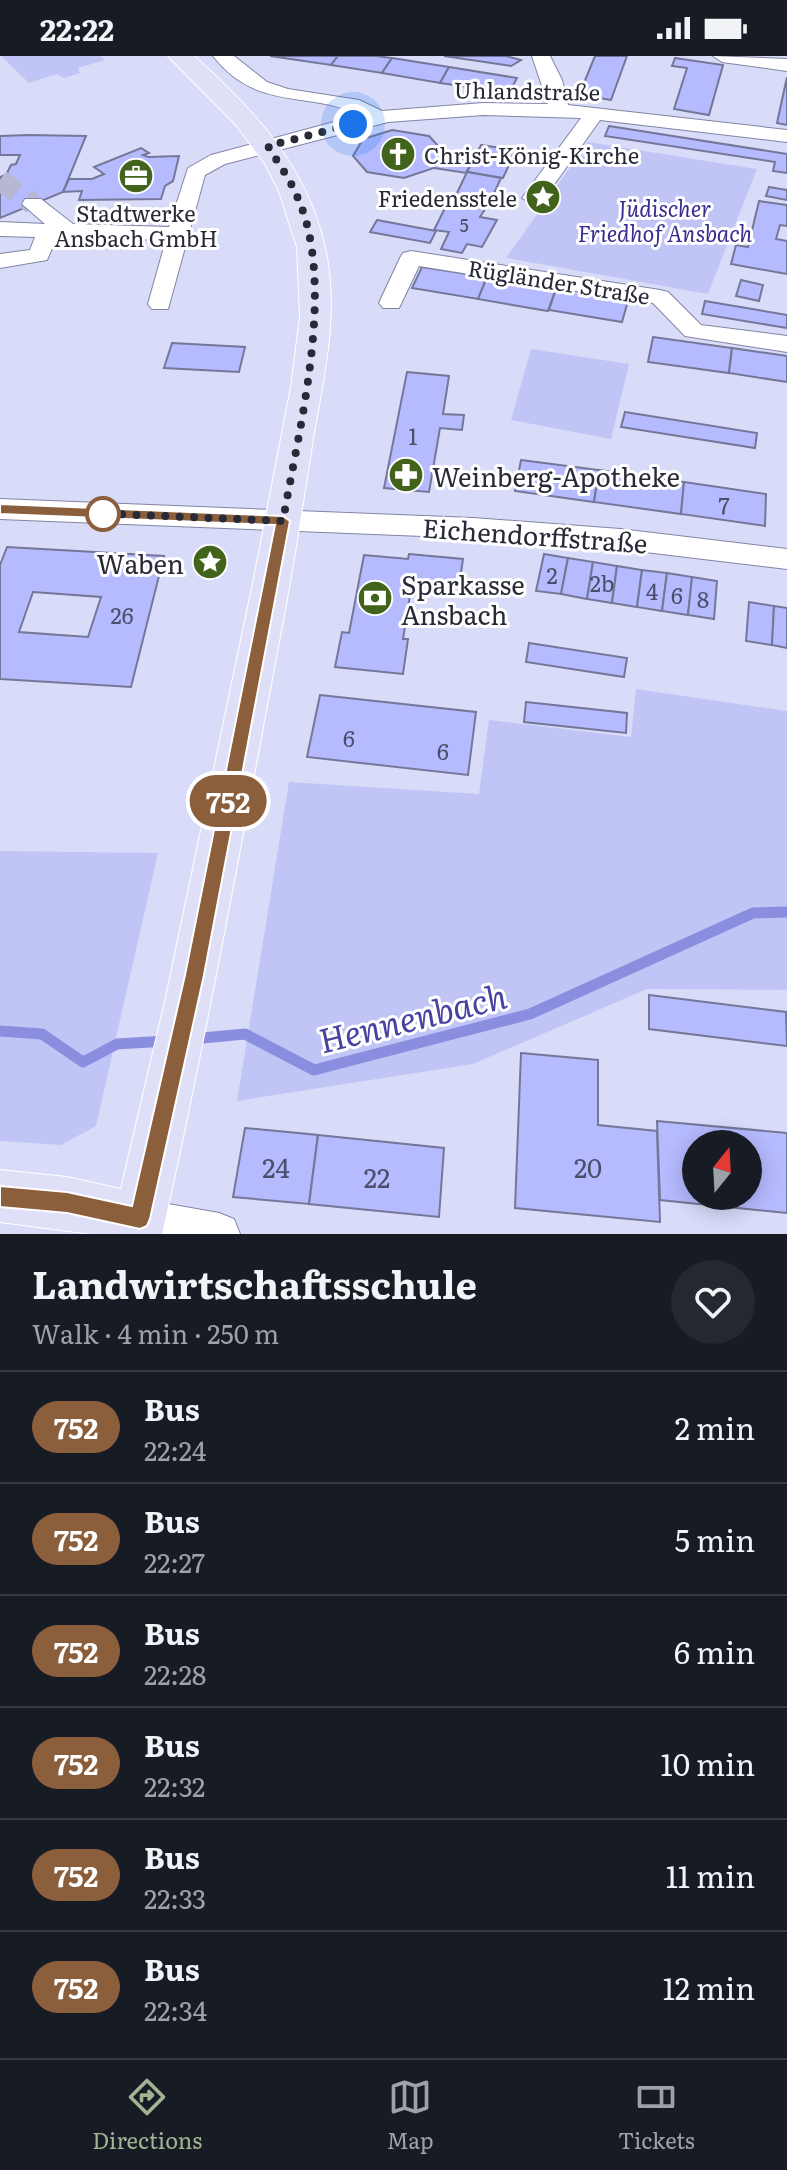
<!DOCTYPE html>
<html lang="en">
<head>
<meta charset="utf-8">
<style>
	:root { --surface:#171b24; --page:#242831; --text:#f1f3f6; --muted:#9ea1a6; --line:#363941; --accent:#a2b293 }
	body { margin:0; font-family:Literata,serif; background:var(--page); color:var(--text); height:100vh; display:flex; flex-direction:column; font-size:30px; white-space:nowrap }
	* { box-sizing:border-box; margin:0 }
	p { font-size:26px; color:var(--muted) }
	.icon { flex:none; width:44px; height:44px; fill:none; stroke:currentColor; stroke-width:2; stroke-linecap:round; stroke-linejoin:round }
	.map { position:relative; height:1178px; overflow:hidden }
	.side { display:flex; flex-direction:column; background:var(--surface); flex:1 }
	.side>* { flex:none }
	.badge { padding:0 16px; border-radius:26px; font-size:28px; line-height:52px }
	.needle { width:52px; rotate:18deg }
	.fabs { position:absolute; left:682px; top:1074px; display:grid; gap:16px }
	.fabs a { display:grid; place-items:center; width:80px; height:80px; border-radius:50%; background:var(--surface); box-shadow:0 4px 20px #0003; font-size:40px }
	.you { position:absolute; width:40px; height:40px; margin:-20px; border:6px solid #fff; border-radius:50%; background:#1a73e8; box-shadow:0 0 0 12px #1a73e833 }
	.map>.badge { position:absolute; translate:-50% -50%; box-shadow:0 0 0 4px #fff }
	.round { display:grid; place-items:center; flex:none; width:84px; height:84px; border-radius:42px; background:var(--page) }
	.overview { display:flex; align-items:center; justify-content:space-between; height:136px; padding:0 32px }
	h1 { font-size:38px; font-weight:700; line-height:60px }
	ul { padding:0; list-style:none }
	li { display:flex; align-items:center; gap:24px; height:112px; padding:0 32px; border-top:2px solid var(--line) }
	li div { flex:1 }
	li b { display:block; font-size:30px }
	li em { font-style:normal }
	li .badge { min-width:88px; font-weight:700; text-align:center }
	.status { display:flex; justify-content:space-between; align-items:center; height:56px; padding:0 40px; background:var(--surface); direction:ltr }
	.status svg { height:22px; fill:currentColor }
	.menu { display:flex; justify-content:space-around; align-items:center; height:112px; border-top:2px solid var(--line); background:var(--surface); font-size:22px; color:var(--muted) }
	.menu a { display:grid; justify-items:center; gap:4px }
	.menu .on { color:var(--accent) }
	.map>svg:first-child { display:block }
</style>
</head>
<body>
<div class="status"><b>22:22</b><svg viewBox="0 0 49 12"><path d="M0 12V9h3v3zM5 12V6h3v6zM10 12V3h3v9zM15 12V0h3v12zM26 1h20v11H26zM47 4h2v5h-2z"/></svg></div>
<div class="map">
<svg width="787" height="1178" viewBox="0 0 787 1178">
	<rect width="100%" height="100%" fill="#d9dcf9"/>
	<g fill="#c1c5f6">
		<path d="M1,0h99l5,4 -27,8 2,5 -16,5 -7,-4 -28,9z"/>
		<path d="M588,86l169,27 -49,125 -202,-36z"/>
		<path d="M531,293l98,15 -18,75 -100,-19z"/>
		<path d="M636,633l151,22v279l-140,-1 -174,75 -236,37 52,-319 190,12 10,-74 142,17z"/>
		<path d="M0,795l158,2 -62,273 -35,19 -61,-4z"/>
	</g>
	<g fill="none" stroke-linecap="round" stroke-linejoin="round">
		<g stroke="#8b8edf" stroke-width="11">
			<path d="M0,975l42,3 41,28 34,-18 49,-3"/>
			<path d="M192,983l53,-5 69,36 216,-56 223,-101 34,-1"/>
		</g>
	</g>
	<g fill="#b6bafe" stroke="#757798" stroke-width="2" fill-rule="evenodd">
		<path d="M270,0h68l-7,9z"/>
		<path d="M338,0h38l16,2 -10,15 -51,-8z"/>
		<path d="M444,0h62l15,4 -10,6z"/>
		<path d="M595,0h32l-16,44 -32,-5z"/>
		<path d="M392,2l57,9 -9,16 -58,-10z"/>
		<path d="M675,2l48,7 -14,50 -35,-6 13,-41 -15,-2z"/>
		<path d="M449,11l68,11 -8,15 -69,-10z"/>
		<path d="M787,21v48l-10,-2z"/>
		<path d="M609,70l178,28v19l-14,-2 2,-9 -170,-26z"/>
		<path d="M392,74l37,6 15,16 -10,16 -30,10 -37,-6 -14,-16 10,-17z"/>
		<path d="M29,79l57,1 -23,56 -63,26v-41l6,-2 5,-10 5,-1 4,-9h-20v-19z"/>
		<path d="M481,89l35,5 -13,28 -36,-6z"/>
		<path d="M141,92l8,5 -6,2 5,2 31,-1 -6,25 -8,5 -4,13 -82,1 3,-9 -19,1 6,-13h23l12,-5 -10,-7z"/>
		<path d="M444,96l30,5 -8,16 -32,-5z"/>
		<path d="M467,116l34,6 -10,22 -35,-5z"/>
		<path d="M769,131l18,3v10l-21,-4z"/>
		<path d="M452,138l39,6 -11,17 17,3 -15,27 -15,-3 -5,9 -21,-4 8,-17 -15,-2z"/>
		<path d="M759,145l28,4v21l-7,-1 -4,14 11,2v33l-56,-10 5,-19 12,2z"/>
		<path d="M377,164l59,11 -6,12 -60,-11z"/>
		<path d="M422,211l65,10 -9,22 -66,-11z"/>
		<path d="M487,221l69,11 -8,23 -70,-12z"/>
		<path d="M741,224l22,5 -4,16 -23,-5z"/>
		<path d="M557,230l72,11 -7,25 -73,-12z"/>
		<path d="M705,245l82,14v13l-85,-14z"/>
		<path d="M653,281l79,11 -3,25 -81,-11z"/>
		<path d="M172,287l73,4 -6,25 -75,-4z"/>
		<path d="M732,292l55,8v26l-58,-9z"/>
		<path d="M407,316l42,4 -6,38 21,1 -2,15 -22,-2 -11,64 -45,-4z"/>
		<path d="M625,356l132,21 -2,15 -134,-21z"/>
		<path d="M521,404l78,10 -5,32 -79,-11z"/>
		<path d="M599,414l85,12 -3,32 -87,-12z"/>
		<path d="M684,426l82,12 -1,32 -84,-12z"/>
		<path d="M7,491l157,9 -33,131 -131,-8v-114zM33,536l68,5 -13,40 -69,-5z"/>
		<path d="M409,498l54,5 -4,27 -47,-4 -9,57h5l-5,35 -68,-7 7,-35 7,1 15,-78 44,4z"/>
		<path d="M544,498l24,4 -7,36 -25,-3z"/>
		<path d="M568,502l25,4 -6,37 -26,-5z"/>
		<path d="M593,506l24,4 -5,37 -25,-4z"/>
		<path d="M617,510l25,4 -5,37 -25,-4z"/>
		<path d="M642,514l25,3 -5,38 -25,-4z"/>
		<path d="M667,517l25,4 -4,38 -26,-4z"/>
		<path d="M692,521l25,4 -3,38 -26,-4z"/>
		<path d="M749,546l25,4 -2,39 -26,-4z"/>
		<path d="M774,550l13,2v40l-15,-3z"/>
		<path d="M529,587l98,15 -3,19 -98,-15z"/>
		<path d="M320,639l156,17 -8,63 -161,-18z"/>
		<path d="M526,646l101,11 -1,20 -102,-11z"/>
		<path d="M649,939l137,17 1,34 -138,-17z"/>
		<path d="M521,997l77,7v65l59,6 3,91 -145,-14z"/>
		<path d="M657,1065l130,12v80l-127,-13zM696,1088h52v52h-52z"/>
		<path d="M245,1072l73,7 -9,69 -76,-7z"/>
		<path d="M318,1079l126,13 -5,69 -130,-13z"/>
	</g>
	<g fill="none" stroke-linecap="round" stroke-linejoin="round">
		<path stroke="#b6b8d2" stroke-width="21" stroke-dasharray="21 11" stroke-linecap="butt" d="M0,124l33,24"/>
		<defs>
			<g id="minor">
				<path d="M213,0h21l33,26 21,7 71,11 23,11 101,-8 65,1 -16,-48h18l12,24 6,25 219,25v12l-187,-22 -59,83 -8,1 -11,-6 59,-80 -98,-3 -95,7 -163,42 -20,11 -37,134h-16l-4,-5 18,-64 -109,-3 -10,23 -47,8v-14l30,-4 5,-13 -35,-1v-14l45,2 -23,-20 3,-5h16l32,25 96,3 19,-59 23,-13 149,-40c-53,-25 -103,-3 -147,-59z"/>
				<path d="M713,0l74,3v12l-65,-9z"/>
				<path d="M411,195l249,39 8,2 33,33 86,11v16l-102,-16 -32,-33 -234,-37 -20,42h-16l-4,-5 21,-45 3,-5z"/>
				<path d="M0,443l473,19 147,11 167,20v20l-167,-20 -147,-11 -473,-19z"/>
				<path d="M140,1143l79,14 15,6 6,15h-113l-7,-15 6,-14z"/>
			</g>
			<path id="major" d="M168,0h26c59,53 114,111 131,192 14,61 0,124 -11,185 -9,55 -17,111 -27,166 -40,212 -78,425 -125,635h-71l-91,-12v-52l67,7 54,12 45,-192 88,-419 37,-191 9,-70 -3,-70 -19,-58 -13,-25 -29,-39z"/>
		</defs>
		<use href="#minor" stroke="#8284a5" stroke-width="2"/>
		<use href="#major" stroke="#fff" stroke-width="2"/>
		<use href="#minor" fill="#fff" fill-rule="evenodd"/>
		<use href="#major" fill="#dfe0f7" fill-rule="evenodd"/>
	</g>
	<path fill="#8b5e3c" stroke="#fff" stroke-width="2" d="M0,448l283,12 7,5 -86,454 -54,244 -3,7 -7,3 -73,-16 -67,-6v-21l67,6 65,14 53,-231 90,-450 -275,-11z"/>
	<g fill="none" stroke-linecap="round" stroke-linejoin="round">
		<path stroke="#292a38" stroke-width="8" stroke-dasharray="0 14.4" d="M103,458l-12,-1 192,8c16,-95 55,-238 13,-327 -7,-17 -19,-32 -28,-48l85,-22"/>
	</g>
	<defs>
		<symbol id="church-disc" viewBox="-11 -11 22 22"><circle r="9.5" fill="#41631b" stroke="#fff"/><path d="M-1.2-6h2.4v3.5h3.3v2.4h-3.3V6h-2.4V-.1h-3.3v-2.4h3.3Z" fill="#fff"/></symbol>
		<symbol id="office-disc" viewBox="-11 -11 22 22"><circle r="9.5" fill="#41631b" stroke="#fff"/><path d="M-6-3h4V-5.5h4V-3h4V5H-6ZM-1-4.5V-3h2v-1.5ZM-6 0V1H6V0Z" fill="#fff"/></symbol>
		<symbol id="sight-disc" viewBox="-11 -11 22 22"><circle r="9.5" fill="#41631b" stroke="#fff"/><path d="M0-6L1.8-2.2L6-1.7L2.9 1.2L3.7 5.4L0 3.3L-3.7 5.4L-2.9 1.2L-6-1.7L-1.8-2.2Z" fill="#fff"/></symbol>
		<symbol id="pharmacy-disc" viewBox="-11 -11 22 22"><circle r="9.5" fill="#41631b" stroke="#fff"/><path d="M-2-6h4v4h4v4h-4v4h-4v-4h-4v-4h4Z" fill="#fff"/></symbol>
		<symbol id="bank-disc" viewBox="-11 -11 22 22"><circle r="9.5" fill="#41631b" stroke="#fff"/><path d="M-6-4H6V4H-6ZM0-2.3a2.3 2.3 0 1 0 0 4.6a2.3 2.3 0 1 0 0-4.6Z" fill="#fff"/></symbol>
	</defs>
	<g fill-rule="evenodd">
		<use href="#church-disc" x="378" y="78" width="40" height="40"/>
		<use href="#office-disc" x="116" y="100" width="40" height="40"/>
		<use href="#sight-disc" x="523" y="121" width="40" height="40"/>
		<use href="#pharmacy-disc" x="386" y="399" width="40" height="40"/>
		<use href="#sight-disc" x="190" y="486" width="40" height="40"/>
		<use href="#bank-disc" x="355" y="522" width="40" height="40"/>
	</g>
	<circle fill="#fff" stroke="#8b5e3c" stroke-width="4" cx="103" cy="458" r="16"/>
	<g text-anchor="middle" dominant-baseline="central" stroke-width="6" stroke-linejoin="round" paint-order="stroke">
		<g font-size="18" fill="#4c4e6a">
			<text x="464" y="168">5</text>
		</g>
		<g font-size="22" fill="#292a38" stroke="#fff">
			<text transform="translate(527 34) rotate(1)">Uhlandstraße</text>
			<text transform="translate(559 225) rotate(9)">Rügländer Straße</text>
		</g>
		<g font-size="22" fill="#292a38" stroke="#fff" text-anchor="start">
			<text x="424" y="98">Christ-König-Kirche</text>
			<text x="517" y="141" text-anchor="end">Friedensstele</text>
			<text x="136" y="156" text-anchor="middle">Stadtwerke<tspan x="136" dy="25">Ansbach GmbH</tspan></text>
		</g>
		<g font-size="22" font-style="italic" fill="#392e8d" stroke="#fff">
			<text x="665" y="151">Jüdischer<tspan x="665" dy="25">Friedhof Ansbach</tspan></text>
		</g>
		<g font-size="22" fill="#4c4e6a">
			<text x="413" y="379">1</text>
			<text x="724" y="448">7</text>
			<text x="552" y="518">2</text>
			<text x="602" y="526">2b</text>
			<text x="652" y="534">4</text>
			<text x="677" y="538">6</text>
			<text x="703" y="542">8</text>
			<text x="122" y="558">26</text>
			<text x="349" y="681">6</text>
			<text x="443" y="694">6</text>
		</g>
		<g font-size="26" fill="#292a38" stroke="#fff" text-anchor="start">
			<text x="432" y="419">Weinberg-Apotheke</text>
			<text x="184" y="506" text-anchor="end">Waben</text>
			<text x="401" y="527">Sparkasse<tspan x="401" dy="30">Ansbach</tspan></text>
		</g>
		<g font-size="26" fill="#292a38" stroke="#fff">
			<text transform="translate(535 478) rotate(4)">Eichendorffstraße</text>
		</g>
		<g font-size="26" fill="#4c4e6a">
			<text x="276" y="1110">24</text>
			<text x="588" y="1110">20</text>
			<text x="377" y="1120">22</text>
		</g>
		<g font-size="34" font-style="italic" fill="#4942a2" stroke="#fff">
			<text transform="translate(412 960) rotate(-14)">Hennenbach</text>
		</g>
	</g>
</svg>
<div class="fabs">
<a><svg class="needle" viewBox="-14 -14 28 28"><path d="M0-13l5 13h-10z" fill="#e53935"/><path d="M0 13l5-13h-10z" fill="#9ea1a6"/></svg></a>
</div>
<div class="you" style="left:353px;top:68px"></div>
<b class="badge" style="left:228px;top:745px;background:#8b5e3c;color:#fff">752</b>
</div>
<section class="side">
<div class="overview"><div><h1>Landwirtschaftsschule</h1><p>Walk · 4 min · 250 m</p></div><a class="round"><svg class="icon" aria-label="heart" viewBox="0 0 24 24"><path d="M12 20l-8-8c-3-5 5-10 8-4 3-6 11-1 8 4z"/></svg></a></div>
<ul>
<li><span class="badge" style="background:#8b5e3c;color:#fff">752</span><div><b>Bus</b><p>22:24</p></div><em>2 min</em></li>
<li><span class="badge" style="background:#8b5e3c;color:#fff">752</span><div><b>Bus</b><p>22:27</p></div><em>5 min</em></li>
<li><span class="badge" style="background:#8b5e3c;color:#fff">752</span><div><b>Bus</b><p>22:28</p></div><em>6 min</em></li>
<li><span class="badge" style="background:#8b5e3c;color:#fff">752</span><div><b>Bus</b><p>22:32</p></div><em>10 min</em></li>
<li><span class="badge" style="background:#8b5e3c;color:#fff">752</span><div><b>Bus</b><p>22:33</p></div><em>11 min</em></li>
<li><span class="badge" style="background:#8b5e3c;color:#fff">752</span><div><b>Bus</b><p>22:34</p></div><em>12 min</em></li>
</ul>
</section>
<nav class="menu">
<a class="on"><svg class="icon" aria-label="directions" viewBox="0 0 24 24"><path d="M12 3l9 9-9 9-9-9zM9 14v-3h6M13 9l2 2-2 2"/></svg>Directions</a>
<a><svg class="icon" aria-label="map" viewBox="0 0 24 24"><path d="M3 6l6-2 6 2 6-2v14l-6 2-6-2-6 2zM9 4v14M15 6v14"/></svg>Map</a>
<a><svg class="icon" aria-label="tickets" viewBox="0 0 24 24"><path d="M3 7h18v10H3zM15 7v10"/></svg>Tickets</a>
</nav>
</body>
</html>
